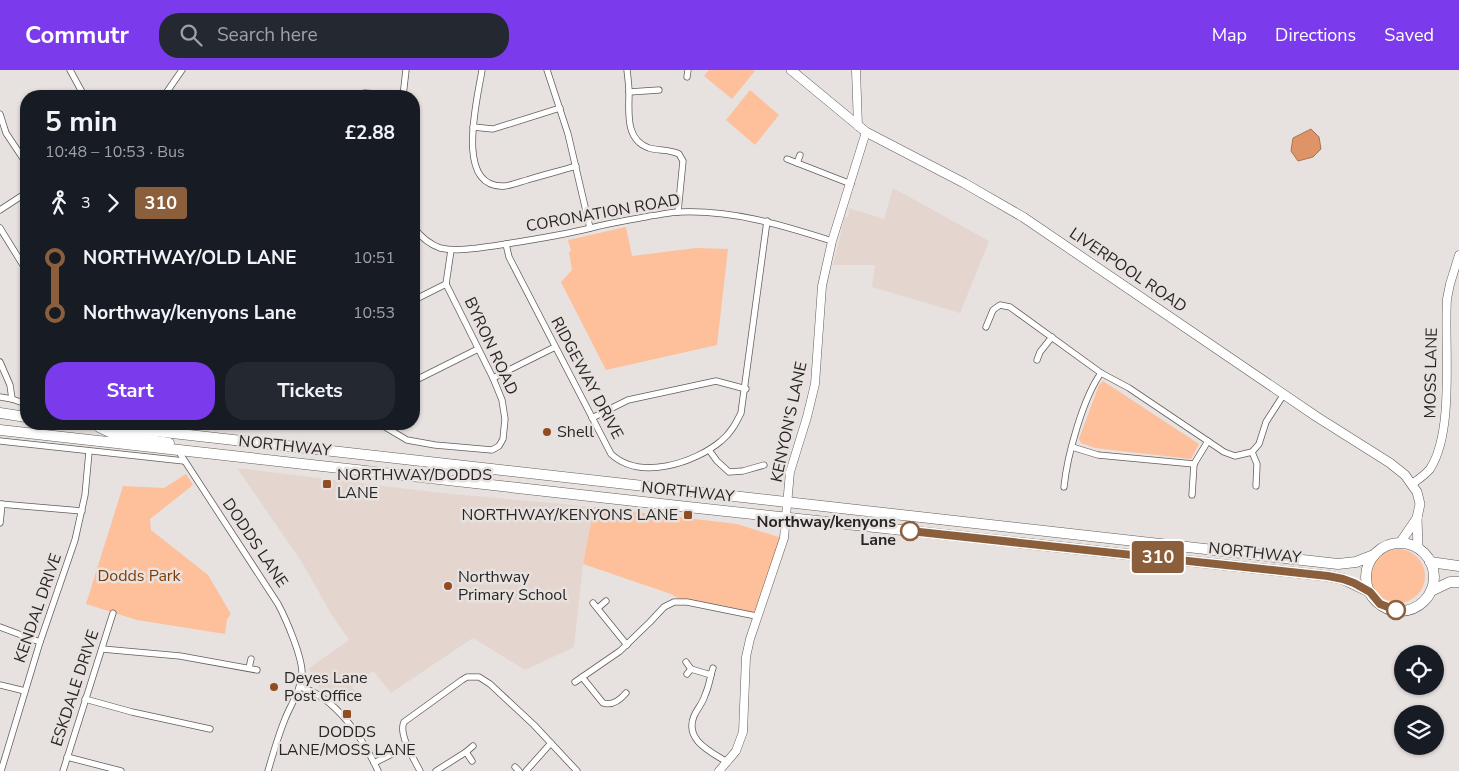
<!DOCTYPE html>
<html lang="en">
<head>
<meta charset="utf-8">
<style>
	:root { --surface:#171b24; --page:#242831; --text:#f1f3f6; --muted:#9ea1a6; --accent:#7c3aed }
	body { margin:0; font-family:"Nunito Sans",sans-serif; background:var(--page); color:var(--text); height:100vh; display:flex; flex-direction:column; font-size:19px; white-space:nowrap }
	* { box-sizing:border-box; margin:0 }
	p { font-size:16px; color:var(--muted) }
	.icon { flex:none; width:28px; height:28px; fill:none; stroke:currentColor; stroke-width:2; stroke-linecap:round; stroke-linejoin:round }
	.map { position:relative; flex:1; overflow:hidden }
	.details { position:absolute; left:20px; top:20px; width:400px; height:340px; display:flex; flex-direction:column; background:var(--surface); border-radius:20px; box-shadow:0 1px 4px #0004 }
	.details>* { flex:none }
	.badge { padding:0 10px; border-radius:4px; font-size:18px; line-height:32px }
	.tools { position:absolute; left:1394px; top:575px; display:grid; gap:10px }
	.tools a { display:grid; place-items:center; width:50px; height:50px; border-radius:50%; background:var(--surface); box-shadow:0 1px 4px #0004; font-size:25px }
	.map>.badge { position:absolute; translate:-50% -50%; box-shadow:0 0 0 2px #fff }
	.legs { display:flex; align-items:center; gap:8px; height:55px; padding:0 25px; font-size:16px }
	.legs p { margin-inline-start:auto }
	.headline { display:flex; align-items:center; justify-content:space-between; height:85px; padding:0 25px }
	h1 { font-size:28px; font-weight:700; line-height:38px }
	.cta { display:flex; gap:10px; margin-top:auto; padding:10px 25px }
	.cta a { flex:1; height:58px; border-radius:20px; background:var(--accent); color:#fff; font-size:20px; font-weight:700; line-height:58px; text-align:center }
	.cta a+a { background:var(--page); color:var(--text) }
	ul { padding:0 25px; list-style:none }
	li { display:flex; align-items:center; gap:18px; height:55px; font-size:19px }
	li i { display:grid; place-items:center; width:8px; height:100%; margin:0 6px; background:currentColor }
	li i::after { content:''; width:12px; height:12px; margin:-6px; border:4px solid; border-radius:50%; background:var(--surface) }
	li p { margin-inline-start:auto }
	li:first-child i { background:linear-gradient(#0000 50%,currentColor 0) }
	li:last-child i { background:linear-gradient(currentColor 50%,#0000 0) }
	header { display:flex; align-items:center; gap:30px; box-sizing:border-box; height:70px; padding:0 25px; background:var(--accent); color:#fff }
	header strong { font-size:24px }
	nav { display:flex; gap:28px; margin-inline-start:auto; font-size:18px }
	.search { width:350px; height:45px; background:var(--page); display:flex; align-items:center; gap:12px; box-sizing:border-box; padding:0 18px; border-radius:20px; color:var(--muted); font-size:19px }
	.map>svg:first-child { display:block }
</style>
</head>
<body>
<header>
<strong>Commutr</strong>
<div class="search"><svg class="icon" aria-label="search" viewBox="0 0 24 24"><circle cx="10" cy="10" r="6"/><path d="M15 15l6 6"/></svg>Search here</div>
<nav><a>Map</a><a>Directions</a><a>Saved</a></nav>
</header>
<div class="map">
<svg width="1459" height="701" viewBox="0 0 1459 701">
	<rect width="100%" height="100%" fill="#e7e2df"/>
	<g fill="#e4d6cf">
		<path d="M893,118l96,53 -29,72 -88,-26 3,-22h-42l12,-49 3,1 1,-9 35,11z"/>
		<path d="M237,398l196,24 161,15 -11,57 -9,83 -49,23 -52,-32 -82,55 -18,-22 -21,16 3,4 -18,13 -18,-17 -7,-10 -3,-9 40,-28 -18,-26 -28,-50z"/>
	</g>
	<g fill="#febf9b">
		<path d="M709,0h44l2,1 -23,28 -28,-23z"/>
		<path d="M750,20l29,25 -24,30 -29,-25z"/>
		<path d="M626,157l6,29 64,-8 32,1 -11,96 -111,25 -45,-88 11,-12 -3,-18 2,-1 -3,-11z"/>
		<path d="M1103,311l96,63 -8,15 -96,-11 -14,-5 -2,-4 20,-54z"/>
		<path d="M186,404l7,11 -43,34 1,11 57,45 23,39 -4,5 -2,15 -88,-14 -51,-16 37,-118 41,2z"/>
		<path d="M594,437l143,17 45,14 -27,75 -24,-6 -50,-7 -10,-6 -88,-30z"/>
		<circle cx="1398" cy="506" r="27"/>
	</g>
	<path fill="#df9468" stroke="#a87354" d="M1311,59l8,8 2,12 -8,8 -15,4 -7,-10 2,-13z"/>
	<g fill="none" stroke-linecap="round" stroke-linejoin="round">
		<defs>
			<g id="minor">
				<path d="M70,0l12,22 4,4"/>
				<path d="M482,0c-4,27 -29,120 23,116 7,-1 15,-4 22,-6 16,-5 33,-9 49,-14"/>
				<path d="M547,0l21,64 22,94"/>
				<path d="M627,0c1,8 2,16 2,23 0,19 -4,47 20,55 10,3 20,1 30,6l4,7 -5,51"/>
				<path d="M687,7l1,-7"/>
				<path d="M629,22l30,-2"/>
				<path d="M164,26l18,-26"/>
				<path d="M350,26l15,-3 38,3"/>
				<path d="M403,26l3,-26"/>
				<path d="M0,44l6,19 20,30"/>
				<path d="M473,57l20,2 67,-21"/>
				<path d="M787,89l64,25"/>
				<path d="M797,93l3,-8"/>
				<path d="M0,140l26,-17"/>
				<path d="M0,158l26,42"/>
				<path d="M414,158c7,9 15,16 26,20 17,4 36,0 53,-2 32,-5 66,-10 98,-18 19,-5 39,-8 59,-12 10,-1 20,-4 30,-4 53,-2 102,13 152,29"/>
				<path d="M506,174l3,13 102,197c29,27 84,9 110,-13 10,-8 15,-18 20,-28l26,-192"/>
				<path d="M414,230l32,-16"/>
				<path d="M986,257l7,-17 7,-5 10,2 91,66 28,15 95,64 11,4 17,-4 7,-8 7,-22 18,-28"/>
				<path d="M1037,290l3,-8 12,-15"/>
				<path d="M0,292l10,23 2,14"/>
				<path d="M493,308l62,-31"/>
				<path d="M414,311l64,-32"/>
				<path d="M0,327l12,2 14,5"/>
				<path d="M592,348l36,-18 88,-19 30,8"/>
				<path d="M254,354l44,2 4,-2"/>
				<path d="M380,354l27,16 28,5 57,5 7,-4 4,-7 2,-20 -3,-19 -9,-22 -47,-94 5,-34"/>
				<path d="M0,371l184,20"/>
				<path d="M1072,377l26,8 96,9"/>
				<path d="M177,379l101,155c8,15 24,52 24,69 -1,17 -11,31 -17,46 -7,17 -12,35 -17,52"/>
				<path d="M709,380l8,11 12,11 14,-1 21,-6"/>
				<path d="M1252,382l5,12 -1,22"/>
				<path d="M1064,417c3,-31 19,-89 37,-114"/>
				<path d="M1192,425l2,-31 14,-23"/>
				<path d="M0,434l82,7"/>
				<path d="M0,453l2,-19"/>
				<path d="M593,533l34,42"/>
				<path d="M598,538l8,-7"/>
				<path d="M0,557l40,15"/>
				<path d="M102,579l78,7 77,14"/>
				<path d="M686,592l5,7 -4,5"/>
				<path d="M249,598l2,-9"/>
				<path d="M713,598c-3,9 -4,19 -8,27 -2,8 -8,14 -11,21 -10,24 17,36 33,46"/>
				<path d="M691,599l20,6"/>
				<path d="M582,607l21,26c9,3 17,-3 23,-10"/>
				<path d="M575,612l45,-31 30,-29 14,-15 10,-5h13l69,14"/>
				<path d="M0,615l25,6"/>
				<path d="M300,617c35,9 64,53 78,84"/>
				<path d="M85,629l47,13 78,17"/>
				<path d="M67,687l54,14"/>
				<path d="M472,691l-6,-9 7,-6"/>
				<path d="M374,693l34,-17"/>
				<path d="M515,697l4,4"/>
				<path d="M1,701l39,-129 35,-102 10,-45 4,-43"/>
				<path d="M63,701l50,-158"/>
				<path d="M420,701c-6,-12 -22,-37 -16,-49l58,-42 5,-3h12l11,7 44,41 43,46"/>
				<path d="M436,701l30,-19"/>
				<path d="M526,701l25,-28"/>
			</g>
			<g id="tertiary">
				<path d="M856,0l2,56"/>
				<path d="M1412,414c7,-5 13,-9 18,-15 25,-38 14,-124 17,-170l3,-15 9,-29"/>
				<path d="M719,701l17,-20 7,-19 3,-75 4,-18 34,-101 6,-66 17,-55 8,-33 7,-98 10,-45 34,-109"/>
			</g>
			<g id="secondary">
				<path d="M791,0l75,62 98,51 59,34 294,200 73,46 15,12 12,17 3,12 -3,14 1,30"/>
				<path d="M1400,473l17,-25"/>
			</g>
			<g id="trunk">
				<path d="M0,343l26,4"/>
				<path d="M92,354l1246,140 18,-2 18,-7"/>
				<path d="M99,357l17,8 53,8"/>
				<path d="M0,360l688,77 640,69 15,3 27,13"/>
				<circle cx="1400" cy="507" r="34"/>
				<path d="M1430,492l29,4"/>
				<path d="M1431,521l19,-9h9"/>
			</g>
		</defs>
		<use href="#minor" stroke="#625d5a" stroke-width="7"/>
		<use href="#tertiary" stroke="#625d5a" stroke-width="9"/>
		<use href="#secondary" stroke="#625d5a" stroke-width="10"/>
		<use href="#trunk" stroke="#625d5a" stroke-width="11"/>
		<use href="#minor" stroke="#fff" stroke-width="5.5"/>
		<use href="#tertiary" stroke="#fff" stroke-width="8"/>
		<use href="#secondary" stroke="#fff" stroke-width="9"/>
		<use href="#trunk" stroke="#fff" stroke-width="10"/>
	</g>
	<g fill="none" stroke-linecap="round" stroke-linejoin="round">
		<defs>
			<path id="line-1" d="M910,461l418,45 15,3 11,4 16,9 10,12 16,6"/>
		</defs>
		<use href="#line-1" stroke="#fff" stroke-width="11"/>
		<use href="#line-1" stroke="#8b5e3c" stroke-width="8"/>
	</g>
	<g fill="#914d21" stroke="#e7e2df" stroke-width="2">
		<circle cx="547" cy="362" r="5"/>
		<rect x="322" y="409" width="10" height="10" rx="2.5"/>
		<rect x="683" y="440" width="10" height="10" rx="2.5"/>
		<circle cx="448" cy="516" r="5"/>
		<circle cx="274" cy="617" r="5"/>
		<rect x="342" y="639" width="10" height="10" rx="2.5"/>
	</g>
	<g fill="#fff" stroke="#8b5e3c" stroke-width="2.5">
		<circle cx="910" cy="461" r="9"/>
		<circle cx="1396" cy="540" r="9"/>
	</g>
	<g text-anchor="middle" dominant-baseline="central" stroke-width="5" stroke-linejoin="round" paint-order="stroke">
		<g font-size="16" fill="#282625" stroke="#e7e2df">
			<text transform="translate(603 143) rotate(-10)">CORONATION ROAD</text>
			<text transform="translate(1128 200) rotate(34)">LIVERPOOL ROAD</text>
			<text transform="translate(491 276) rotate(65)">BYRON ROAD</text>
			<text transform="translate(1431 303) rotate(-89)">MOSS LANE</text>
			<text transform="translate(587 308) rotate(62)">RIDGEWAY DRIVE</text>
			<text transform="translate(789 352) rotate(-78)">KENYON'S LANE</text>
			<text transform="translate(285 376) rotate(6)">NORTHWAY</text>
			<text transform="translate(688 422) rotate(6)">NORTHWAY</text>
			<text transform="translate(255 473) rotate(56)">DODDS LANE</text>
			<text transform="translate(1255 483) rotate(6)">NORTHWAY</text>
			<text transform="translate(38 538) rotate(-71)">KENDAL DRIVE</text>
			<text transform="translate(75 618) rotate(-72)">ESKDALE DRIVE</text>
		</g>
		<g font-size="16" fill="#282625" stroke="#e7e2df" text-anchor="start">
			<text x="557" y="362">Shell</text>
			<text x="337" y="405">NORTHWAY/DODDS<tspan x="337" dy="18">LANE</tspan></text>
			<text x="678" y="445" text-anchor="end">NORTHWAY/KENYONS LANE</text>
			<text x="458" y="507">Northway<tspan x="458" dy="18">Primary School</tspan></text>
			<text x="284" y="608">Deyes Lane<tspan x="284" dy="18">Post Office</tspan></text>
			<text x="347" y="662" text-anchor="middle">DODDS<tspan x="347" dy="18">LANE/MOSS LANE</tspan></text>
		</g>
		<g font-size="16" font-weight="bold" fill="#282625" stroke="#e7e2df" text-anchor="end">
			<text x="896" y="452">Northway/kenyons<tspan x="896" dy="18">Lane</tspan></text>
		</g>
		<g font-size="16" fill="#803c07" stroke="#e7e2df">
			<text x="139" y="506">Dodds Park</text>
		</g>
	</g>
</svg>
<div class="tools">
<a><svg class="icon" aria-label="locate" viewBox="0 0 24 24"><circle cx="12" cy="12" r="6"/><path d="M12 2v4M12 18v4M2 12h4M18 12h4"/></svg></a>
<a><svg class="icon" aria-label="layers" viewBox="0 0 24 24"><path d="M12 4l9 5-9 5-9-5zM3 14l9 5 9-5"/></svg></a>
</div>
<b class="badge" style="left:1158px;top:487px;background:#8b5e3c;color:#fff">310</b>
<section class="details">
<div class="headline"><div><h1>5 min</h1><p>10:48 – 10:53 · Bus</p></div><b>£2.88</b></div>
<div class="legs"><svg class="icon" aria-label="walk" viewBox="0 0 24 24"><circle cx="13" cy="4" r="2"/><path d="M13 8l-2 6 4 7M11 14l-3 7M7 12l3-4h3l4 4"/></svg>3<svg class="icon" aria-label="forward" viewBox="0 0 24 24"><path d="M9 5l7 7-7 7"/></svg><b class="badge" style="background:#8b5e3c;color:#fff">310</b></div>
<ul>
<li><i style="color:#8b5e3c"></i><b>NORTHWAY/OLD LANE</b><p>10:51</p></li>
<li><i style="color:#8b5e3c"></i><b>Northway/kenyons Lane</b><p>10:53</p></li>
</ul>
<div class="cta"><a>Start</a><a>Tickets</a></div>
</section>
</div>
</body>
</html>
